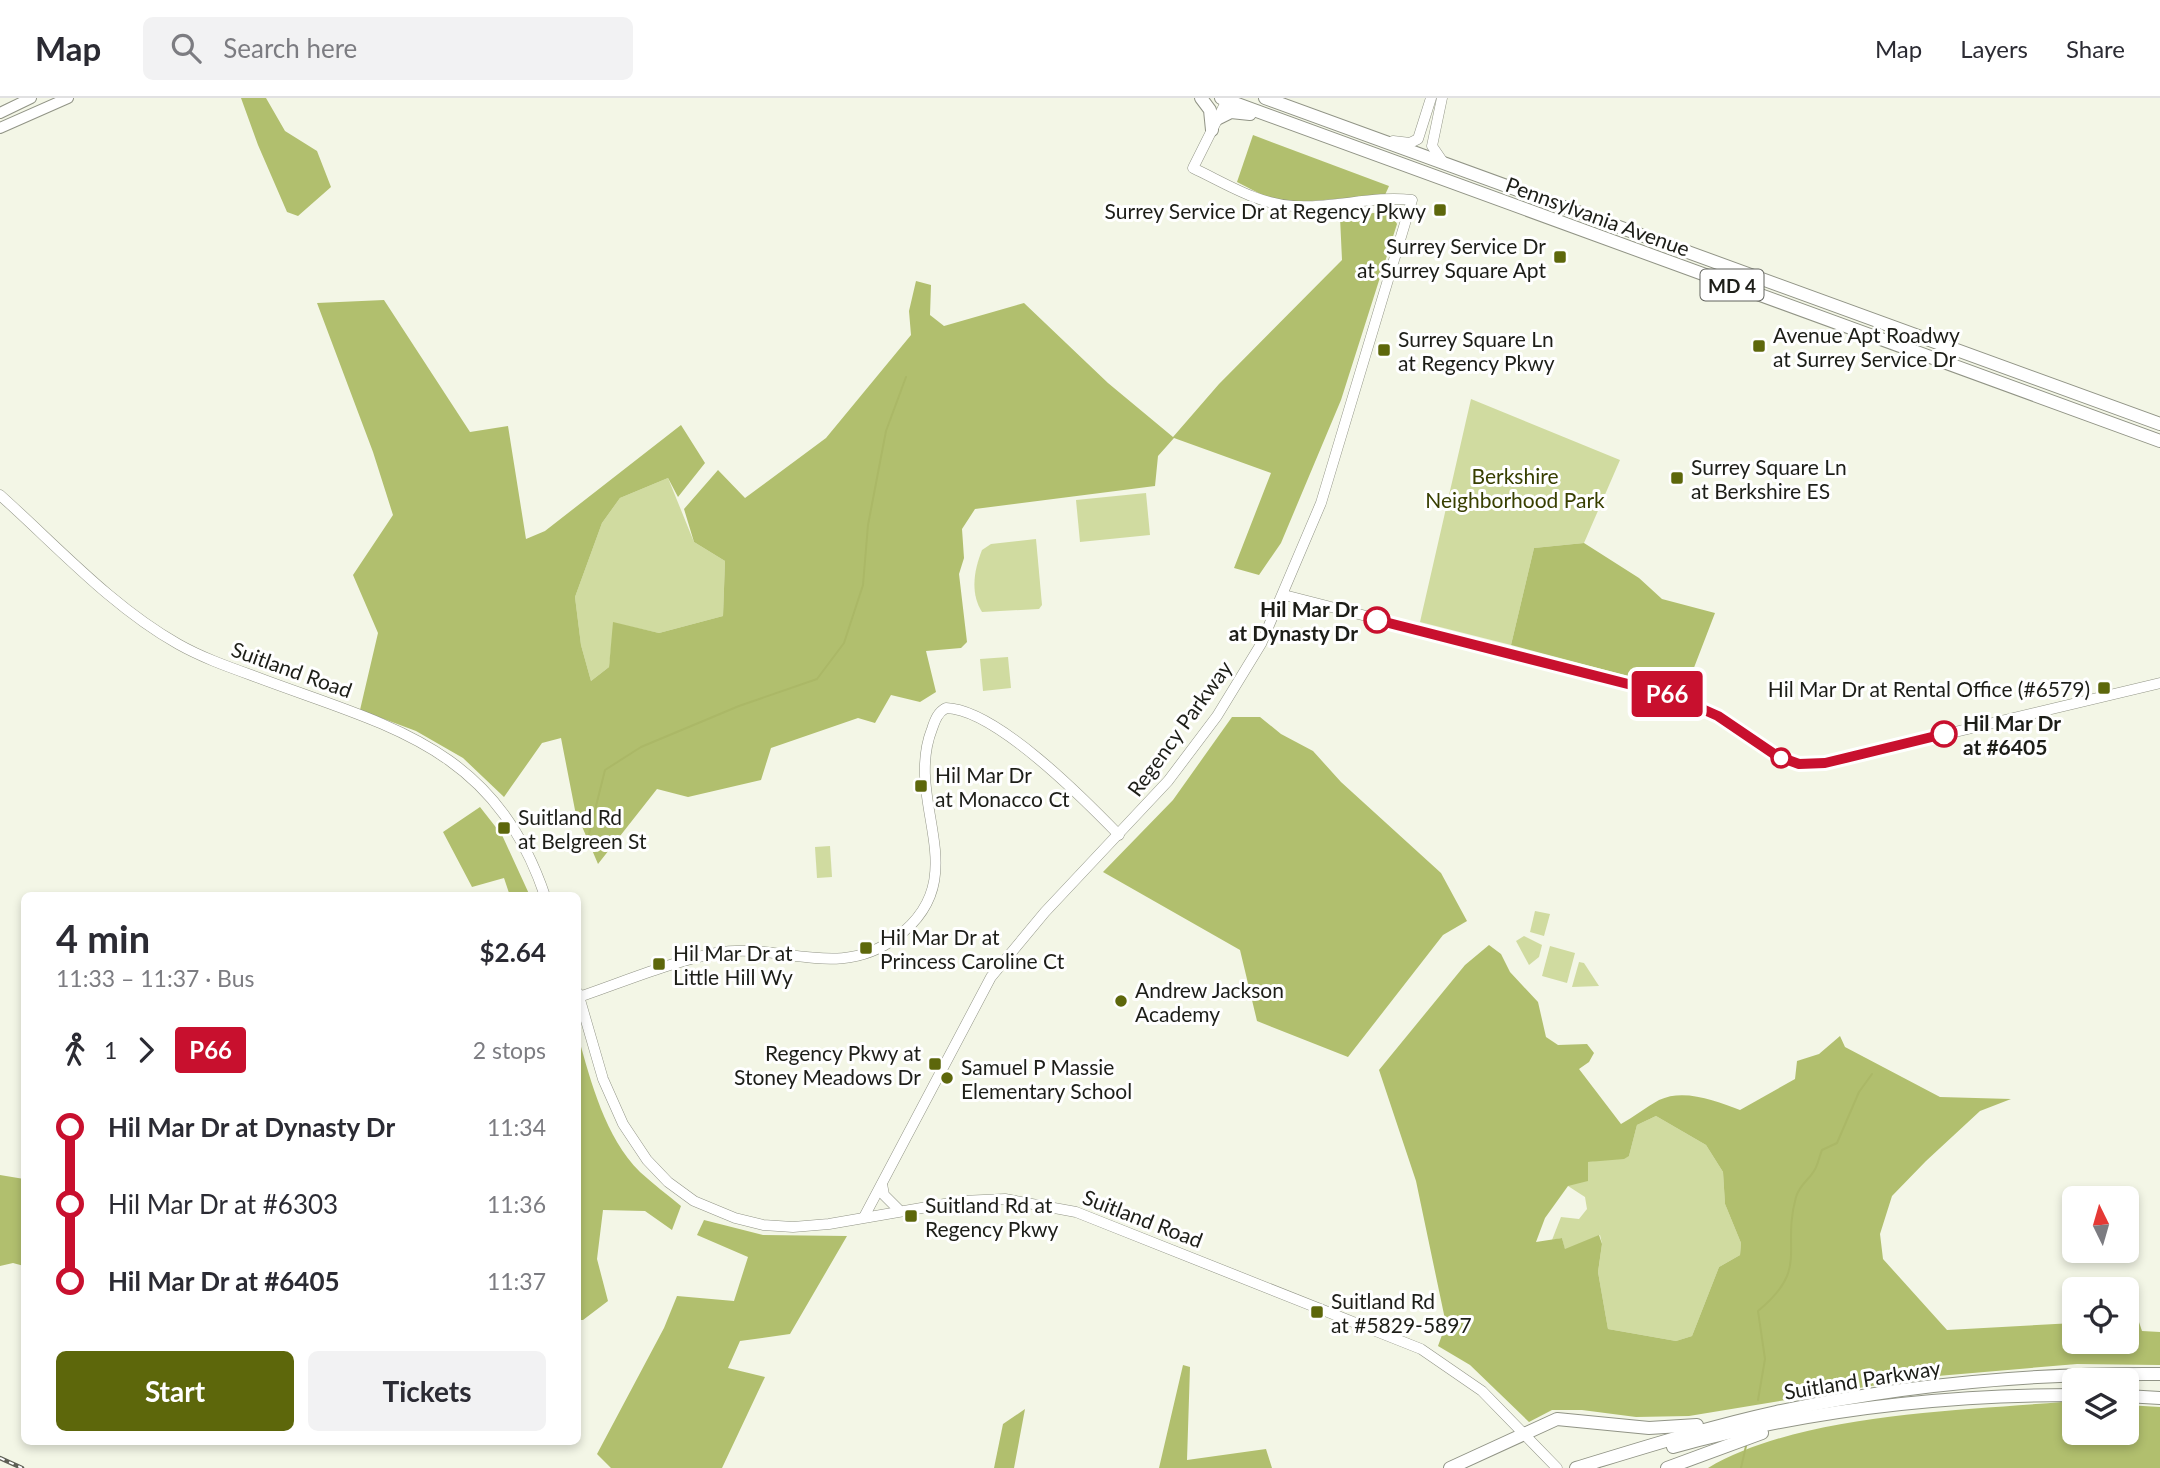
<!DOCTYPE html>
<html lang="en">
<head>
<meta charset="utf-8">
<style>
	:root { --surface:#fff; --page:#f2f2f3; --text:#2b2b33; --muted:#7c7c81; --line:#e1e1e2; --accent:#5d670b }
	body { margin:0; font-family:Lato,sans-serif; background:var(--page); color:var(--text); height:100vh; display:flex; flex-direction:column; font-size:26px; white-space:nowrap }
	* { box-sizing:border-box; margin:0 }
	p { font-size:23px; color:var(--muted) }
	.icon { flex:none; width:38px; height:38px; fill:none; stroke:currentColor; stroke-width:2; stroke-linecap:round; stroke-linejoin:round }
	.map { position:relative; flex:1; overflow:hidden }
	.drawer { position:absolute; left:21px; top:794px; width:560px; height:553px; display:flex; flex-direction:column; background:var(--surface); border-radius:10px; box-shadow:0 4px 10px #0003 }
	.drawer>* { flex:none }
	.badge { padding:0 14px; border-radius:5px; font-size:24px; line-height:46px }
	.needle { width:46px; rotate:355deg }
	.buttons { position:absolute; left:2062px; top:1088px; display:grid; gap:14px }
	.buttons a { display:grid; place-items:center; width:77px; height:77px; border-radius:10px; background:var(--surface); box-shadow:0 4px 10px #0003; font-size:35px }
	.map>.badge { position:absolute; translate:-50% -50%; box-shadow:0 0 0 4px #fff }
	.legs { display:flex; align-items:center; gap:10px; height:77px; padding:0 35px; font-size:23px }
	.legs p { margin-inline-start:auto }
	.headline { display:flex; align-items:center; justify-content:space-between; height:119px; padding:0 35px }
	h1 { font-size:38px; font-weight:700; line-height:52px }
	.button { display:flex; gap:14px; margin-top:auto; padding:14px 35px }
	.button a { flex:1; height:80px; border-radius:10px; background:var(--accent); color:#fff; font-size:28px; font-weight:700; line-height:80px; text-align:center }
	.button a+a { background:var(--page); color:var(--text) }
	ul { padding:0 35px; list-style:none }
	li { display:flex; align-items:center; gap:24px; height:77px; font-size:26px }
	li i { display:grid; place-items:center; width:10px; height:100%; margin:0 9px; background:currentColor }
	li i::after { content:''; width:18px; height:18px; margin:-9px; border:5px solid; border-radius:50%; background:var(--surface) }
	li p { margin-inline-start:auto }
	li:first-child i { background:linear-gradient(#0000 50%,currentColor 0) }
	li:last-child i { background:linear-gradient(currentColor 50%,#0000 0) }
	header { display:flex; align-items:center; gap:42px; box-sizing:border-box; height:98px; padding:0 35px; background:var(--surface); border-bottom:2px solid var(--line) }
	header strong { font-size:33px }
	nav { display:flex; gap:38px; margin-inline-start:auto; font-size:24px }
	.search { width:490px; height:63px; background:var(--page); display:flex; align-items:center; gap:18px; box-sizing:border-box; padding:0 24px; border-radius:10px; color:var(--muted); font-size:26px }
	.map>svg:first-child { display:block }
</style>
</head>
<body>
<header>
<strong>Map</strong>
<div class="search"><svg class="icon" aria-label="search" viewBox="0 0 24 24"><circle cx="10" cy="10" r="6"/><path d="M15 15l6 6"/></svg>Search here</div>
<nav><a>Map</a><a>Layers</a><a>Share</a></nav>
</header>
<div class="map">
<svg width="2160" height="1370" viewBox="0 0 2160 1370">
	<rect width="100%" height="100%" fill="#f3f6e6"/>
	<g fill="#d0dba0">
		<path d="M1471,301l149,61 -36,83 -50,5 -23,97 -91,-23z"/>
		<path d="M668,380l26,64 31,19 -2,55 -64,17 -45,-10 -5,44 -18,14 -10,-36 -6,-48 27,-74 18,-25z"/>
		<path d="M1146,395l4,42 -70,7 -4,-42z"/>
		<path d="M1036,441l6,66 -3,4 -57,3c-12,-19 -8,-42 0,-62l9,-6z"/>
		<path d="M1008,559l3,31 -28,3 -3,-32z"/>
		<path d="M830,748l2,31 -15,1 -2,-31z"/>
		<path d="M1535,813l15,3 -6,22 -14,-4z"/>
		<path d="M1524,838l18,9 -3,12 -10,8 -13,-24z"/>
		<path d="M1550,848l25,7 -8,30 -25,-7z"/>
		<path d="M1579,864l5,1 15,23 -27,1z"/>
		<path d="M1656,1018l50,29 17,27 2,32 16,39 -1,12 -21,12 -27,69 -16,5 -68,-12 -10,-57 4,-28 -2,-9 -35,15 -3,-12 -10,2 9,-23 18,2 8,-10 -2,-12 -17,-11 20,-24 41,-6 8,-31z"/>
	</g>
	<g fill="#b1bf6e" fill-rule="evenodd">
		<path d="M241,0h25l19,33 32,20 14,36 -33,29 -11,-4 -29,-67z"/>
		<path d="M1253,37l136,51 -4,9 -86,7 -31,-4 -31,-16z"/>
		<path d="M1390,113l7,13 -56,176 -60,143 -22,32 -25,-7 37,-95 -97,-35 -16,18 -3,30 -180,23 -13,20 2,29 -5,16 8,68 -6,6 -35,3 10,41 -16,10 -29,-7 -16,28 -17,-5 -87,30 -10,32 -73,17 -31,-8 -59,75 -23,-54 -14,-72 -19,5 -38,54 -41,-39 -47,-27 -56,-21 18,-77 -25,-58 40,-60 -20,-63 -56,-149 67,-3 86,132 38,-6 18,113 19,-8 136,-106 24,38 -27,34 -10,-19 -48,20 -18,25 -27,74 6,48 10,36 18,-14 4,-45 46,11 64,-17 2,-55 -31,-19 -10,-33 34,-39 27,28 81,-60 85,-103 -2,-24 7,-30 15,4 -1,30 14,11 80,-23 84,80 65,54 46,-53 123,-124 -2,-43z"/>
		<path d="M1584,445l55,35 23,21 53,14 -30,78 -174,-46 23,-97z"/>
		<path d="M1232,619h28l21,17 32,17 28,31 100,91 26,48 -24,14 -95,122 -91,-36 -17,-71 -137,-78 70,-72z"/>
		<path d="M480,709l22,28 28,61h-20l-6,-18 -32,9 -29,-55z"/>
		<path d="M1489,847l12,9 9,18 28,30 8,35 12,8 29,-1 7,9 -5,9 -10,7 42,55c13,-7 25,-17 38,-24 25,-12 57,1 81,10l55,-31 2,-18 22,-7 21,-18 5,11 95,50 71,2 -31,12 -54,50 -34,35 -12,38 3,25 64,71 127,-7v19h52v-38l8,3 8,24 18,1v33l-83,-1 -151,13 -237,39 -53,1 -54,-7h-30l-23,12 -59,-57 -32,-19 8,-22 -30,-143 -37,-111 86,-105zM1656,1018l50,29 17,27 2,32 16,39 -1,12 -21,12 -27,69 -16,5 -68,-12 -10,-57 4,-28 -3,-9 -34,14 -3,-11 -26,4 9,-24 23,-32 20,-5v-19l36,-3 5,-3 8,-31z"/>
		<path d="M578,938c13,46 27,101 62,136 13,12 28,23 41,34l-9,24 -27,-19 -42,-1 -6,49 11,42 -25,19h-5z"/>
		<path d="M0,1077l24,4v87l-11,-3 -13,3z"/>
		<path d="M704,1122l59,15 84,1 -57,98 -50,7 -12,27 37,9 -43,91h-111l-14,-14 67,-126 13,-32 57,5 14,-44 -51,-22z"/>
		<path d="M1183,1267l7,2 -3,93 79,-11 6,19h-113z"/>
		<path d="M2062,1304l12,1v30h52v-28l34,2v61h-452c91,-54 248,-57 354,-66z"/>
		<path d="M1025,1311l-11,59h-20l9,-44z"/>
	</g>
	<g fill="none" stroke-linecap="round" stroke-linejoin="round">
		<g stroke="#abb867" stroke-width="2">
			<path d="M587,744l18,-72 36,-23 98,-41 78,-27 27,-36 19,-58 5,-60 18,-94 20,-54"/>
			<path d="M1758,1302l7,-41 -7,-48c52,-43 23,-60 38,-114 4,-13 12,-16 18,-26 4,-6 5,-14 8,-21l15,-7 22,-51 13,-18"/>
			<path d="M1741,1370l5,-22"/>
		</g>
		<defs>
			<g id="secondary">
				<path d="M1442,0l-10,48 11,16"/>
				<path d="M1393,43l17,2 8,-4 13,-41"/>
				<path d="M0,397c57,51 111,111 178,149 23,13 48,22 73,31 134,51 242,68 294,221"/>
				<path d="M1284,497l368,94 66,27 59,40 22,8 26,-1 335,-80"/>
				<path d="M578,895l25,86 20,45 24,36 21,22 26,19 41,17 28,7 30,2 36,-3 133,-23 43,-2 71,13 345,137 61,42 75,77"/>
				<path d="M579,899c44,-15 91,-35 137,-44 64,-12 121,29 181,-16 80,-60 6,-134 35,-208 3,-9 6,-17 14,-21 50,1 139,92 173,127"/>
				<path d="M882,1086l2,11 16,16"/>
				<path d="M864,1119l127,-240 54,-65 123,-131 49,-65 44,-72 60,-141 91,-303c-39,-5 -79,9 -119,6 -36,-2 -68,-23 -100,-38l35,-70"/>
			</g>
			<g id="primary">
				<path d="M0,15l31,-15"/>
				<path d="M0,30l68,-30"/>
			</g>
			<g id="highway">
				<path d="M1201,0l9,12 2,20"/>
				<path d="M1221,0l939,343"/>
				<path d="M1265,0l895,326"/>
				<path d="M1217,21l14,-7 19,2"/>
				<path d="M2126,1298l34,2"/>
				<path d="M1673,1349c130,-36 266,-52 401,-52"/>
				<path d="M1450,1370l107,-49 92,9 48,-3"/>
				<path d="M1576,1370c66,-20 132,-41 200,-56 125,-27 256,-39 384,-38"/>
				<path d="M1667,1370l95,-35"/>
			</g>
		</defs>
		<use href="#secondary" stroke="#919486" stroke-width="11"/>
		<use href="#primary" stroke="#919486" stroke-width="12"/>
		<use href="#highway" stroke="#919486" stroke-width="14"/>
		<use href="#secondary" stroke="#fff" stroke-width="10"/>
		<use href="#primary" stroke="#fff" stroke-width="10"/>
		<use href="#highway" stroke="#fff" stroke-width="12"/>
		<defs>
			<path id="rail" d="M0,1360l22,10"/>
		</defs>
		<use href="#rail" stroke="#5d5e55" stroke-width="4.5"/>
		<use href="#rail" stroke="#fff" stroke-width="2" stroke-dasharray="5" stroke-linecap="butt"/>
	</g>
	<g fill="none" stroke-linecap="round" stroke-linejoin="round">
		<defs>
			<path id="line-1" d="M1377,522l294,75 47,21 59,40 22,8 26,-1 119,-29"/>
		</defs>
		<use href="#line-1" stroke="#fff" stroke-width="16"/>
		<use href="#line-1" stroke="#c8102e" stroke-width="10"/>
	</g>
	<g fill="#5d670b" stroke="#fff" stroke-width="2.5">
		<rect x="1433" y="105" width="14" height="14" rx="3.5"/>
		<rect x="1553" y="152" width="14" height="14" rx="3.5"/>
		<rect x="1752" y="241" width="14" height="14" rx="3.5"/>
		<rect x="1377" y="245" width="14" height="14" rx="3.5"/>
		<rect x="1670" y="373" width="14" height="14" rx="3.5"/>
		<rect x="2097" y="583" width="14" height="14" rx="3.5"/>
		<rect x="914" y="681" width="14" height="14" rx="3.5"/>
		<rect x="497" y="723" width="14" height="14" rx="3.5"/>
		<rect x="859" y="843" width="14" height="14" rx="3.5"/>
		<rect x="652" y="859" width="14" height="14" rx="3.5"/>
		<circle cx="1121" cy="903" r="7"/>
		<rect x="928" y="959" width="14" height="14" rx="3.5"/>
		<circle cx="947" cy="980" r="7"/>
		<rect x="904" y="1111" width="14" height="14" rx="3.5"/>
		<rect x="1310" y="1207" width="14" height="14" rx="3.5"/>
	</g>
	<g fill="#fff" stroke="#c8102e" stroke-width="3.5">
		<circle cx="1377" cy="522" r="12"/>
		<circle cx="1944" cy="636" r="12"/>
		<circle cx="1781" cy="660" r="9"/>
	</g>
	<g text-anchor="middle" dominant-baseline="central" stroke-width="6" stroke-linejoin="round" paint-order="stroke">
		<rect fill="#fff" stroke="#61625d" stroke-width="2" x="1700.5" y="171.5" width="63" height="31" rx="5"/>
		<g font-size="19" font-weight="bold" fill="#1d1e18">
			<text x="1732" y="187">MD 4</text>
		</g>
		<g font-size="21" fill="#1d1e18" stroke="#fff" text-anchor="start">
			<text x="1426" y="112" text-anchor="end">Surrey Service Dr at Regency Pkwy</text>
			<text x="1546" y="147" text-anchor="end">Surrey Service Dr<tspan x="1546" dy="24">at Surrey Square Apt</tspan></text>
			<text x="1773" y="236">Avenue Apt Roadwy<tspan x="1773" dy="24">at Surrey Service Dr</tspan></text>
			<text x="1398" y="240">Surrey Square Ln<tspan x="1398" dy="24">at Regency Pkwy</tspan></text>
			<text x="1691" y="368">Surrey Square Ln<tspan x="1691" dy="24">at Berkshire ES</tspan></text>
			<text x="2090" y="590" text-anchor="end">Hil Mar Dr at Rental Office (#6579)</text>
			<text x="935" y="676">Hil Mar Dr<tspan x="935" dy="24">at Monacco Ct</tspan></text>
			<text x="518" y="718">Suitland Rd<tspan x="518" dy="24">at Belgreen St</tspan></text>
			<text x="880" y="838">Hil Mar Dr at<tspan x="880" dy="24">Princess Caroline Ct</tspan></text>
			<text x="673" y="854">Hil Mar Dr at<tspan x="673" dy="24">Little Hill Wy</tspan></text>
			<text x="1135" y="891">Andrew Jackson<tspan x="1135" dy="24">Academy</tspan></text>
			<text x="921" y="954" text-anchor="end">Regency Pkwy at<tspan x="921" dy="24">Stoney Meadows Dr</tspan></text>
			<text x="961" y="968">Samuel P Massie<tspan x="961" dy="24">Elementary School</tspan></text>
			<text x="925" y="1106">Suitland Rd at<tspan x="925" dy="24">Regency Pkwy</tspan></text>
			<text x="1331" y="1202">Suitland Rd<tspan x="1331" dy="24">at #5829-5897</tspan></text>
		</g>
		<g font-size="21" fill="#1d1e18" stroke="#fff">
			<text transform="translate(1598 118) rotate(20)">Pennsylvania Avenue</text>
			<text transform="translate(292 571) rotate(20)">Suitland Road</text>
			<text transform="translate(1179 630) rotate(-54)">Regency Parkway</text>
			<text transform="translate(1143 1120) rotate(21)">Suitland Road</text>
			<text transform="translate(1862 1281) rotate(-9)">Suitland Parkway</text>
		</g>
		<g font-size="21" fill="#383f00" stroke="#fff">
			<text x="1515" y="377">Berkshire<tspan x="1515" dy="24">Neighborhood Park</tspan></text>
		</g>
		<g font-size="21" font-weight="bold" fill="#1d1e18" stroke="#fff" text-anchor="end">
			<text x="1358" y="510">Hil Mar Dr<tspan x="1358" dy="24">at Dynasty Dr</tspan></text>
			<text x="1963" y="624" text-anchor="start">Hil Mar Dr<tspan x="1963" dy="24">at #6405</tspan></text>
		</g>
	</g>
</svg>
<div class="buttons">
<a><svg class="needle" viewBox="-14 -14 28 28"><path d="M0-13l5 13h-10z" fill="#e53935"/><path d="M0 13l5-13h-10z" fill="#7c7c81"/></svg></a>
<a><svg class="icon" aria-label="locate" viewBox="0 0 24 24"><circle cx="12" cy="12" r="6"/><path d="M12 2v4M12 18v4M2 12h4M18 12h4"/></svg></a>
<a><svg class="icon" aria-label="layers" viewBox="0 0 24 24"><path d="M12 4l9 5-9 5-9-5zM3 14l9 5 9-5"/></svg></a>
</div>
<b class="badge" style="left:1667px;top:596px;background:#c8102e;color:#fff">P66</b>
<section class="drawer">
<div class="headline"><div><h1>4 min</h1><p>11:33 – 11:37 · Bus</p></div><b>$2.64</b></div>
<div class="legs"><svg class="icon" aria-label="walk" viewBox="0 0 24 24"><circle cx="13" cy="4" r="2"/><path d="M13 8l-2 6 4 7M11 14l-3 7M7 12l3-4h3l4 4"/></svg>1<svg class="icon" aria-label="forward" viewBox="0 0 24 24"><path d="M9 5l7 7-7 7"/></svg><b class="badge" style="background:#c8102e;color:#fff">P66</b><p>2 stops</p></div>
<ul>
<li><i style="color:#c8102e"></i><b>Hil Mar Dr at Dynasty Dr</b><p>11:34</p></li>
<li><i style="color:#c8102e"></i><span>Hil Mar Dr at #6303</span><p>11:36</p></li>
<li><i style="color:#c8102e"></i><b>Hil Mar Dr at #6405</b><p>11:37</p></li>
</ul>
<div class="button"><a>Start</a><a>Tickets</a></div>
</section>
</div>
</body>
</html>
